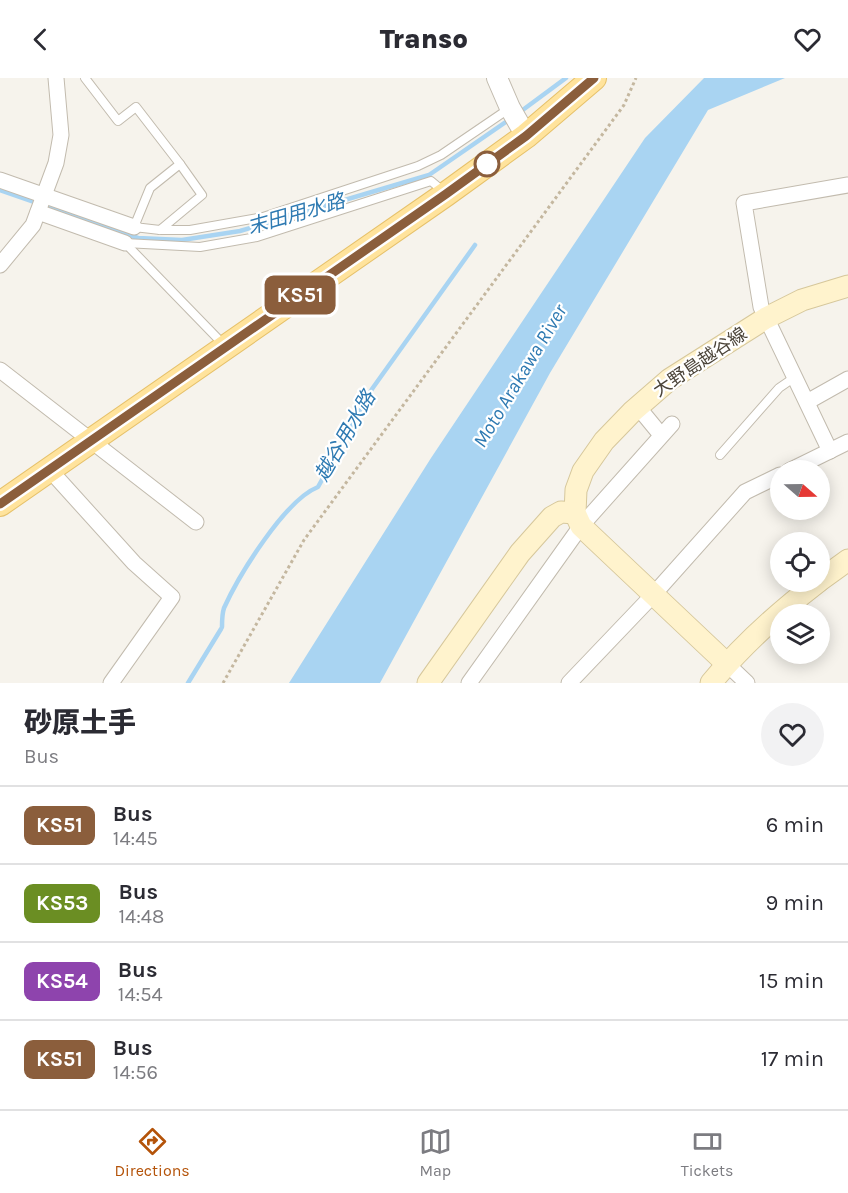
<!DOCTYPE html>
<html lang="en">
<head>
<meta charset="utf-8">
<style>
	:root { --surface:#fff; --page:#f2f2f3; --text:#2b2b33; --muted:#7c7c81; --line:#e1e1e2; --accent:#b45309 }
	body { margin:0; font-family:Karla,"Noto Sans JP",sans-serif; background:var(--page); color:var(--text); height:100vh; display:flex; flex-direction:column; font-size:22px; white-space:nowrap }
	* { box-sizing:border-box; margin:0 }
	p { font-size:20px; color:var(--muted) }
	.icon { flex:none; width:33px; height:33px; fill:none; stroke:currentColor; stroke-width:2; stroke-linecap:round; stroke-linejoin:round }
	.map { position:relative; height:605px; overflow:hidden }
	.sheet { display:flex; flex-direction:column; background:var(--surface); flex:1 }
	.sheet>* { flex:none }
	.badge { padding:0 12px; border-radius:9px; font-size:21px; line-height:39px }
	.needle { width:39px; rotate:110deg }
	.controls { position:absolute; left:770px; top:382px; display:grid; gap:12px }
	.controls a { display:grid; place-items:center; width:60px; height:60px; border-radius:50%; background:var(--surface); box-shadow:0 3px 15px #0003; font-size:30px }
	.map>.badge { position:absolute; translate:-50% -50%; box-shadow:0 0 0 3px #fff }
	.round { display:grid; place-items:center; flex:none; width:63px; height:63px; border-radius:32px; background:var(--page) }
	.head { display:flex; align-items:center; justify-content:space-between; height:102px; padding:0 24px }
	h1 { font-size:28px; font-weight:800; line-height:45px }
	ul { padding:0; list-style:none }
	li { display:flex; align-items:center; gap:18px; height:78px; padding:0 24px; border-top:2px solid var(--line) }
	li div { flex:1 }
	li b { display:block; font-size:22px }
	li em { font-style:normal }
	li .badge { min-width:66px; font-weight:700; text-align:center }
	header { display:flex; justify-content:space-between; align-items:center; height:78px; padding:0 24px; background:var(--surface); font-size:27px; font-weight:800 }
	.dock { display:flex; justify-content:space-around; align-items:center; height:84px; border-top:2px solid var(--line); background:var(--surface); font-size:16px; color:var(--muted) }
	.dock a { display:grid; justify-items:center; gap:3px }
	.dock .current { color:var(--accent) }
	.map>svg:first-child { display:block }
</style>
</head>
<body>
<header><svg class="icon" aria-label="back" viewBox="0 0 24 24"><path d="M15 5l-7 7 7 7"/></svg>Transo<svg class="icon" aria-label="heart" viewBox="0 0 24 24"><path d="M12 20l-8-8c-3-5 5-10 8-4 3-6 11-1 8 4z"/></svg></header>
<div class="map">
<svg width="848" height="605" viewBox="0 0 848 605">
	<rect width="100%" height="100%" fill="#f6f3ec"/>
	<path fill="#a9d4f2" d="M704,0h81l-77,32 -158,263 -170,310h-91l142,-225 214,-320z"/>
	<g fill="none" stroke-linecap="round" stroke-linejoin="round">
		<g stroke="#a9d4f2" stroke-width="4.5">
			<path d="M520,34l46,-34"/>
			<path d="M0,112l138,48 44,2 58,-9 189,-56 81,-56"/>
			<path d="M222,549c0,-6 0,-13 2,-19 15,-33 61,-108 94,-121l54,-98 103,-144"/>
			<path d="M188,605l33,-54"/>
		</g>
		<defs>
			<g id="service">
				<path d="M85,0l33,43 18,-14 44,57 -30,24 -16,39 26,3h30l73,-13 155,-51 23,-11 69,-47"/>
				<path d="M160,152l42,-35 -22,-31"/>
				<path d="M125,165l75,4 57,-10 174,-56 12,10"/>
				<path d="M125,165l99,102"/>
				<path d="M720,377l59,-67 16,-11"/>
			</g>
			<g id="minor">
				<path d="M0,102l134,47"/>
				<path d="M38,134l87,31"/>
				<path d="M0,187l33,-40 23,-62 5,-28 -5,-57"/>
				<path d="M0,292l196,152"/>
				<path d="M807,324l41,-23"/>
				<path d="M638,329l23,28"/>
				<path d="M830,373l-69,-144 -17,-104 104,-18"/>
				<path d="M49,391l85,94 38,34 -61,86"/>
				<path d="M789,393l59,-29"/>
				<path d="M727,586l20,19"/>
				<path d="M469,605l112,-157 91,-102"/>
				<path d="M569,605l85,-89 91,-102 35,-17"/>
			</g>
			<path id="tertiary" d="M497,0l13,30 16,28"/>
			<g id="secondary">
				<path d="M819,503l29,-21"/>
				<path d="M727,586l-146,-138 -6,-13 1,-23 7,-19 21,-30 28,-29 38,-33 96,-61 36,-18 46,-14"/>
				<path d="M428,605l92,-130 32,-36 9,-5 14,1"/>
				<path d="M711,605c31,-38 68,-71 107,-101"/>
			</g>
			<path id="primary" d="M0,426l446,-310 80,-58 68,-58"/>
		</defs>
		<use href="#service" stroke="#c2bbae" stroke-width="10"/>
		<use href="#minor" stroke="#c2bbae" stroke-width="17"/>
		<use href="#tertiary" stroke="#c2bbae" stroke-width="22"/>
		<use href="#secondary" stroke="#d6c79b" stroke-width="23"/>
		<use href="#primary" stroke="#e6c16a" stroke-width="26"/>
		<path stroke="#c4b79f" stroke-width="3" stroke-dasharray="3 3" stroke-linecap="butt" d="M223,605l81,-143 320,-435 12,-27"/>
		<use href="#service" stroke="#fff" stroke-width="8"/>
		<use href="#minor" stroke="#fff" stroke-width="15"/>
		<use href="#tertiary" stroke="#fff" stroke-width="20"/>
		<use href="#secondary" stroke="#fff3cd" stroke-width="21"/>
		<use href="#primary" stroke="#ffe39c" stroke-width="24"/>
	</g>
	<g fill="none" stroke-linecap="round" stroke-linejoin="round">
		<defs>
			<path id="line" d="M0,426l446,-310 80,-58 68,-58"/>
		</defs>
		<use href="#line" stroke="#fff" stroke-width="14"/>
		<use href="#line" stroke="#8b5e3c" stroke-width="9"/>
	</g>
	<circle fill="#fff" stroke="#8b5e3c" stroke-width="3" cx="487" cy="86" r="12"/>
	<g text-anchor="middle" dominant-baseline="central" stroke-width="4.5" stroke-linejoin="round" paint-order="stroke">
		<g font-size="18" fill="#4b4439" stroke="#fff">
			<text transform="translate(700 284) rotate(-34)">大野島越谷線</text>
		</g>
		<g font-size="20" font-style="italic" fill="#2e7ab2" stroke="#fff">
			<text transform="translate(296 136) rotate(-16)">末田用水路</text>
			<text transform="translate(520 298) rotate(-59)">Moto Arakawa River</text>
			<text transform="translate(345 358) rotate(-60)">越谷用水路</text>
		</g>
	</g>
</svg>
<div class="controls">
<a><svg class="needle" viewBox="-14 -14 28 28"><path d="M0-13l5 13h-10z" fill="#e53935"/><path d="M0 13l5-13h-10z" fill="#7c7c81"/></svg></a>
<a><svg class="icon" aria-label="locate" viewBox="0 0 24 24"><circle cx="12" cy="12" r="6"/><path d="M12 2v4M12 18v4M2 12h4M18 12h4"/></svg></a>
<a><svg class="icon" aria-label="layers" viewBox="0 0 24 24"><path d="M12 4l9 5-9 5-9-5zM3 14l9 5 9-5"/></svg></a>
</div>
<b class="badge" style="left:300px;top:217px;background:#8b5e3c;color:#fff">KS51</b>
</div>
<section class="sheet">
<div class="head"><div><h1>砂原土手</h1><p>Bus</p></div><a class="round"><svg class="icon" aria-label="heart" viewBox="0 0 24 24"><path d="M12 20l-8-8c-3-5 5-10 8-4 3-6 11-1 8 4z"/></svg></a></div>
<ul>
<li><span class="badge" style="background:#8b5e3c;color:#fff">KS51</span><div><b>Bus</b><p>14:45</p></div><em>6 min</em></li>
<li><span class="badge" style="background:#6b8e23;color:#fff">KS53</span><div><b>Bus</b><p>14:48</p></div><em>9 min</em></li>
<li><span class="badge" style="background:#8e44ad;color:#fff">KS54</span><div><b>Bus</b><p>14:54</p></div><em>15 min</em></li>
<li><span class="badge" style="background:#8b5e3c;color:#fff">KS51</span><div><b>Bus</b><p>14:56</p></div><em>17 min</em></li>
</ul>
</section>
<nav class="dock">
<a class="current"><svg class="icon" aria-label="directions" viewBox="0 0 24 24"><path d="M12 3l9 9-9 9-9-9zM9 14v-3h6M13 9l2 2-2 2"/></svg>Directions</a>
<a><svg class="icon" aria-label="map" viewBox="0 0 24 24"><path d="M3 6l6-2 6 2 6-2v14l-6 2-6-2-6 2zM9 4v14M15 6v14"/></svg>Map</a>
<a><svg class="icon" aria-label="tickets" viewBox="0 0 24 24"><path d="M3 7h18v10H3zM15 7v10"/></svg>Tickets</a>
</nav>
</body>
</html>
